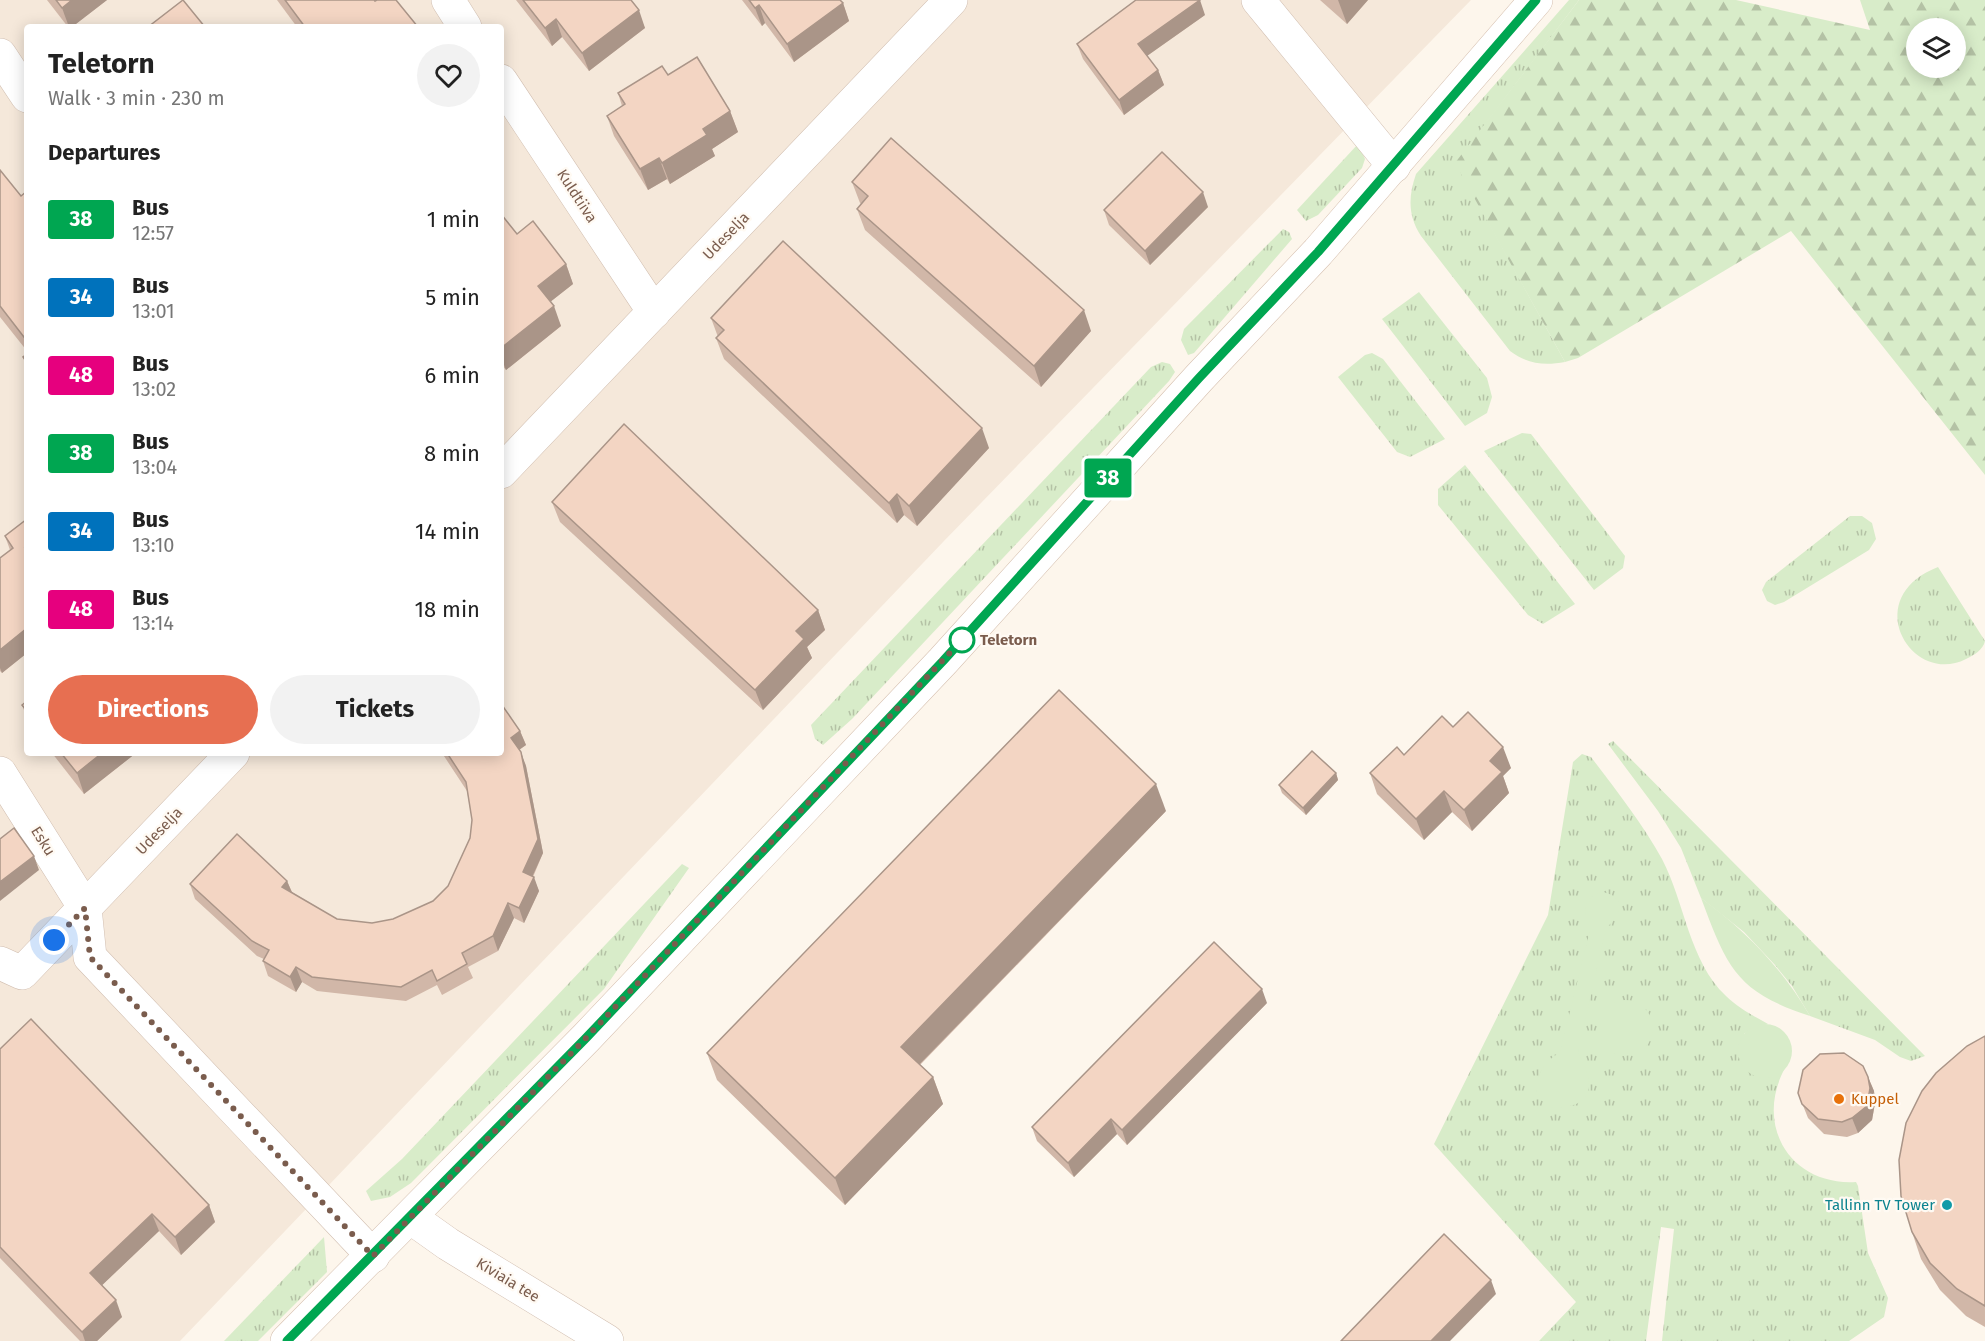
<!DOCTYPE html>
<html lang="en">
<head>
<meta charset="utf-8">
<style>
	:root { --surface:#fff; --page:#f2f2f2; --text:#222; --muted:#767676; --accent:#e76f51 }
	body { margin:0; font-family:"Fira Sans",sans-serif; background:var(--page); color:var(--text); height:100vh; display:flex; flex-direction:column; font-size:22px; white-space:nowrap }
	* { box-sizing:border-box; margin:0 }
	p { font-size:20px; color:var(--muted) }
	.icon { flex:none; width:33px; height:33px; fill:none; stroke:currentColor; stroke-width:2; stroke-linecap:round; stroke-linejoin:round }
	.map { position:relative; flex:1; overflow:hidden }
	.details { position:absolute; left:24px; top:24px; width:480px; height:732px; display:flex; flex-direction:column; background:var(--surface); border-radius:6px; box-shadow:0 3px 15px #0003 }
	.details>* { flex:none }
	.badge { padding:0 12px; border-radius:4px; font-size:21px; line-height:39px }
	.fabs { position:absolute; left:1906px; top:18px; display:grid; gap:12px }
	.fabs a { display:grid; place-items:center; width:60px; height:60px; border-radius:50%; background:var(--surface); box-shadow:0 3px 15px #0003; font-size:30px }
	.you { position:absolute; width:30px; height:30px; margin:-15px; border:4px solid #fff; border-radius:50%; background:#1a73e8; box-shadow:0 0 0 9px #1a73e833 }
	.map>.badge { position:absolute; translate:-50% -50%; box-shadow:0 0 0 3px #fff }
	h2 { padding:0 24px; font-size:22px; line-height:54px }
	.round { display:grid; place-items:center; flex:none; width:63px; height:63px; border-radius:32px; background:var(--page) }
	.head { display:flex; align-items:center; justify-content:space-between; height:102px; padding:0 24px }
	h1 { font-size:28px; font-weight:700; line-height:45px }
	.button { display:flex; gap:12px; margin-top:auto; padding:12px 24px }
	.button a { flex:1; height:69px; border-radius:36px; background:var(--accent); color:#fff; font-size:24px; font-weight:700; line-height:69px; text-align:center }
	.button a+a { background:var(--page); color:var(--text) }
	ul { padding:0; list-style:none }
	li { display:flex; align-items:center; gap:18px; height:78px; padding:0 24px }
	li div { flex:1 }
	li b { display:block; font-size:22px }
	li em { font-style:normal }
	li .badge { min-width:66px; font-weight:700; text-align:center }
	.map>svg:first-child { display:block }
</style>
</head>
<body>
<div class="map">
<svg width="1985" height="1341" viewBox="0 0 1985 1341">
	<defs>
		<pattern id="grass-tufts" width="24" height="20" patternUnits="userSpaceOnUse" patternTransform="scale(1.5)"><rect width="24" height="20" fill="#d8ecc9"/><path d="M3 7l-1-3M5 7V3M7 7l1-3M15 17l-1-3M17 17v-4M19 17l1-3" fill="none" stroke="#b4c2a5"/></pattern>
		<pattern id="forest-firs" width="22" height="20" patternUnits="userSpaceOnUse" patternTransform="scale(1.5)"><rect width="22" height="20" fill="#d8ecc9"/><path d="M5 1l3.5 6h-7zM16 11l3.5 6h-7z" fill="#b4c2a5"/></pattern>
	</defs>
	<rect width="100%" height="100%" fill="#fdf6ec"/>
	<path fill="#f5e8da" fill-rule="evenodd" d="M0,0h1471l-527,541 -764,800h-180zM27,27h474v726h-474z"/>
	<g fill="url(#grass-tufts)">
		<path d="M1569,0h10l-123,163 109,199c-21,4 -38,2 -55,-11l-89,-115c-13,-20 -13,-39 -5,-62z"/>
		<path d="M1358,144l7,15 -3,9 -44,47 -12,6 -9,-11z"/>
		<path d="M1283,229l6,3 3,7 -98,114 -6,2 -7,-15 3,-11z"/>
		<path d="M1419,292l68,86 5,19 -5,16 -22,13 -83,-107z"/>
		<path d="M1372,353l11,6 62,80 -35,18 -13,-5 -59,-75 27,-22z"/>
		<path d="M1162,362l8,2 5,8 -6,9 -317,338 -29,26 -8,-6 -4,-14 340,-358z"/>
		<path d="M1522,433l9,1 94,122 -2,12 -29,22 -110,-139z"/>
		<path d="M1465,465l110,139 -32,20 -15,-9 -90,-110v-16z"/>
		<path d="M1850,516h12l10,7 4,16 -7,11 -85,52 -9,3 -8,-4 -5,-11 4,-8z"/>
		<path d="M1938,567l47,74c-2,9 -11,14 -19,18 -54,28 -108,-61 -28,-92z"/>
		<path d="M1613,741l312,315 -14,5 -11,-4 -25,-17 -65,-24 -18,-30 -17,-21 -31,-33 -43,-34 -20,-50 -23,-37 -50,-67z"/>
		<path d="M1582,754l9,3c25,33 51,66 71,102 23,44 27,102 64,137 12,12 28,20 42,28l-14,3 -10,7 27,43 14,-9c-31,57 5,118 71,114l2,4 10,67 20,45 -4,19 -35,24h-187l12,-112 -13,-2 -15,114h-107l37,-39 -142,-158 114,-229 25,-153z"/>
		<path d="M682,864l7,4 -85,121 -193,194 -21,14 -19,4 -5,-10 36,-32z"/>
		<path d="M324,1237l3,35 -69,69h-34z"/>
	</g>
	<path fill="url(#forest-firs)" fill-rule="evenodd" d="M1579,0h157l134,30 -10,-30h125v475l-194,-244 -213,127 -13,4 -110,-199zM1917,28h39v40h-39z"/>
	<g fill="#d8ecc9">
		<path d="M1603,892c25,6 18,23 3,36l-28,125c19,33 16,57 -29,54l-13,-13c1,-21 6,-30 24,-42l31,-126c-10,-15 -7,-30 12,-34z"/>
		<path d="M1701,898c44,32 81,70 109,118 -74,-24 -83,-49 -109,-118z"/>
		<circle cx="1625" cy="1028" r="28"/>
		<circle cx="1765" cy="1051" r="27"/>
	</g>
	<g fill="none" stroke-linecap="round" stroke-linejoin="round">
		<defs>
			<g id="street">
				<path d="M448,0l17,27"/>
				<path d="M1258,0l136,166"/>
				<path d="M0,55l27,41"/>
				<path d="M501,81l153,231"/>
				<path d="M501,472l450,-472"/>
				<path d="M0,773l85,135 5,49 283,299"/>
				<path d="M0,963l22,10 211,-220"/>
				<path d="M410,1217l38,27 159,97"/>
			</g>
			<path id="secondary" d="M287,1341l299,-303 357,-377 256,-283 119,-126 218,-252"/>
		</defs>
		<use href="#street" stroke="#d1beb0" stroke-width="34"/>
		<use href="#secondary" stroke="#d6c0b0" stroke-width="34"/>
		<use href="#street" stroke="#fff" stroke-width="33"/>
		<use href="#secondary" stroke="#fff" stroke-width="33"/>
	</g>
	<g fill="#d1b7a8">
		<path d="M47,0h60l-35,27h-4z"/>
		<path d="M277,0h97l44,27h-121z"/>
		<path d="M516,0h115l14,28 -56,43 -27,-34 -10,9z"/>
		<path d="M742,0h98l3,3 6,18 -55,41 -29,-39 -3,3z"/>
		<path d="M1320,0h48l-21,24z"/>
		<path d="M1205,15l-58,41 11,14 6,15 -40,30 -41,-56 -6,-15z"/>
		<path d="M668,75l62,36 8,21 -26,17 3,7 -45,28 -3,-5 -19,11 -34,-54 -7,-20 15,-10 -4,-13z"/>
		<path d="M0,170l21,26 6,-5v160l-27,-34z"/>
		<path d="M852,182l239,149 -50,56 -176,-157 -8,-21 4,-5 -1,-1z"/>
		<path d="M1208,207l-58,58 -41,-40 -5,-15z"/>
		<path d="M501,214l16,20 49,30 7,20 -23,18 11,24 -55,44 -5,-6z"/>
		<path d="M711,318l278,130 -72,78 -13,-11 -7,8 -173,-164 -8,-21 2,-1z"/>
		<path d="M552,502l266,108 7,20 -18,17 5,11 -49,52 -203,-188z"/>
		<path d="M27,519v134l-25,20 -2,-2v-113l10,-8 -5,-14z"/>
		<path d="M27,701v17l-5,-13z"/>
		<path d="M1453,727l58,41 -8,8 6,17 -37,38 -20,-19 -28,28 -47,-46 -7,-21z"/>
		<path d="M520,731l6,14 -7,5 7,16 17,87 -10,24 6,14 -15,32 -10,-5 -16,33 -30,16 5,11 -31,17 -5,-10 -31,16 -89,-10 -15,-9 -6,10 -28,-16 -5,-15 1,-2 -7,-3 -62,-57 -5,-15 97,-3 5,11 45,27 35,4 21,-4 40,-18 15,-15 22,-48 2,-18 -5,-29 -25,-38h59z"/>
		<path d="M52,753h84l-52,41z"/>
		<path d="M1336,773l2,7 -32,35 -24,-22 -3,-8z"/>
		<path d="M1166,811l-246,254 13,12 10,27 -98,101 -128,-125 -10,-27z"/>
		<path d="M1267,1003l-140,142 -10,-11 -43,43 -37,-36 -5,-14z"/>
		<path d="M1985,1036v291l-19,-11 -26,-26 -19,-31 -9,-27z"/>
		<path d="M0,1049l209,156 6,17 -34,33 -22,-24 -57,54 20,32 -25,24h-17l-80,-83z"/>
		<path d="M1868,1077l6,14 1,12 -3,17 -14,13 -11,4 -23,-3 -16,-16 -10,-25z"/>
	</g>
	<g fill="#aa9588">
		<path d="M72,0h35l-35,27h-3l-7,-19z"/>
		<path d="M1200,0l5,15 -61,43 -6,-14z"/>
		<path d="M1338,0h30l-21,24z"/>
		<path d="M843,3l6,18 -55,41 -7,-18z"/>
		<path d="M759,5l6,18 -3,3 -7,-18z"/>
		<path d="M639,10l6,18 -56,43 -7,-18z"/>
		<path d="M556,19l6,18 -10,9 -7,-18z"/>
		<path d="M1158,70l6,15 -40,30 -5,-15z"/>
		<path d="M730,111l8,21 -26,17 3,7 -45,28 -8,-21 41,-34z"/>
		<path d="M659,158l8,21 -19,11 -8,-21z"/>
		<path d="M1203,192l5,15 -58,58 -5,-14z"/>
		<path d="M566,264l7,20 -28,22 -7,-20z"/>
		<path d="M554,306l7,20 -55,44 -5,-13v-9z"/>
		<path d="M1084,310l7,21 -50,56 -7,-21z"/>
		<path d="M982,428l7,20 -72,78 -8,-20z"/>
		<path d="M897,494l7,21 -7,8 -8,-20z"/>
		<path d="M818,610l7,20 -18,17 5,11 -49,52 -8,-20 41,-59z"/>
		<path d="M27,628v25l-25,20 -2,-5v-18z"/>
		<path d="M520,731l6,14 -10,7 -5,-14z"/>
		<path d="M1503,747l8,21 -8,8 6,17 -37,38 -8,-21 26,-49z"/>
		<path d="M521,752l5,14 17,87 -15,33 -5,-14z"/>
		<path d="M102,753h34l-52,41 -7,-21z"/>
		<path d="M1336,773l2,7 -32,35 -3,-7z"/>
		<path d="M1156,784l10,27 -255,262 -10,-26z"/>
		<path d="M1444,791l8,21 -28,28 -8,-21z"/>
		<path d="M34,856l5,14 -39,31v-19z"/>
		<path d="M534,877l5,14 -15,32 -5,-15z"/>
		<path d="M287,881l6,14 -11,-8z"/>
		<path d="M508,903l6,15 -16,33 -5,-15z"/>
		<path d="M296,967l6,15 -6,10 -6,-15z"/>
		<path d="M1262,989l5,14 -140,142 -5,-15z"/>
		<path d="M933,1077l10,27 -98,101 -10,-27z"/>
		<path d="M1868,1077l6,14 1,12 -3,17 -14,13 -6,-15z"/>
		<path d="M1111,1119l6,15 -43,43 -6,-14z"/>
		<path d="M209,1205l6,17 -34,33 -6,-18z"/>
		<path d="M152,1214l7,17 -62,59 -7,-17z"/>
		<path d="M1491,1280l5,14 -46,47h-19z"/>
		<path d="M116,1300l6,17 -25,24h-12l-3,-9z"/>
	</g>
	<g fill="#f3d5c3" stroke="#aa9588" stroke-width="1.5">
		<path d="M56,0h16l-10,8z"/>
		<path d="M183,0l22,27h-57z"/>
		<path d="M285,0h89l1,1 2,-1h19l22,27h-113z"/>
		<path d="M523,0h108l8,10 -57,43 -26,-34 -11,9z"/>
		<path d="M749,0h91l3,3 -56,41 -28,-39 -4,3z"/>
		<path d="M1136,0h64l-62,44 20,26 -39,30 -42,-56z"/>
		<path d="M697,57l33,54 -27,18 4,6 -45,28 -3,-5 -19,11 -33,-53 18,-12 -7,-11 44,-27 6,9z"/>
		<path d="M891,138l193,172 -50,56 -177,-157 11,-13 -16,-14z"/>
		<path d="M1162,152l41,40 -58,59 -41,-41z"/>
		<path d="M0,170l21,26 6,-5v150l-27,-35z"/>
		<path d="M501,214l16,20 16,-13 33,43 -28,22 16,20 -53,42z"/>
		<path d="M783,241l199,187 -73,78 -12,-12 -8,9 -173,-165 8,-8 -13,-12z"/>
		<path d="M27,354v9l-4,-6z"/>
		<path d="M624,424l194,186 -22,21 8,8 -49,51 -203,-188z"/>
		<path d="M27,519v28l-2,1 2,2v78l-27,22v-92l13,-10 -8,-12z"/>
		<path d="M1059,690l97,94 -255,263 32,30 -98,101 -128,-125z"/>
		<path d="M27,701v10l-5,-6z"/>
		<path d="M501,705h1l18,26 -9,7 10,14 17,87 -15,33 11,5 -15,31 -11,-5 -15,33 -31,17 5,11 -30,17 -5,-11 -31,17 -89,-10 -16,-10 -6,10 -27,-16 6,-11 -17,-9 -62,-57 47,-50 50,47 -5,6 55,32 35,4 21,-4 40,-18 15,-15 22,-48 2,-18 -6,-38 -19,-29h54z"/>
		<path d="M1468,712l35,35 -13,14 12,11 -38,38 -20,-19 -28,28 -46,-46 27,-26 7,8 38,-39 11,11z"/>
		<path d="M1312,751l24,22 -33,35 -24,-23z"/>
		<path d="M61,753h41l-25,20z"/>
		<path d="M14,828l20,28 -34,26v-43z"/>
		<path d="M1214,942l48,47 -140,141 -11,-11 -43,44 -36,-36z"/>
		<path d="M31,1019l178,186 -34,32 -23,-23 -62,59 26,27 -34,32 -82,-85v-198z"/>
		<path d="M1985,1036v270l-28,-17 -27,-26 -18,-31 -11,-36 -2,-36 7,-37 16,-32 14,-18 31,-27z"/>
		<path d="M1844,1053l19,13 5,11 2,11 -3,18 -15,12 -10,4 -24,-3 -16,-15 -4,-11 5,-23 17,-16z"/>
		<path d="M1444,1234l47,46 -60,61h-90z"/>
	</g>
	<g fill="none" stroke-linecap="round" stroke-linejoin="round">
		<defs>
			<path id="line" d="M287,1341l299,-303 357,-377 256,-283 119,-126 218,-252"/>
		</defs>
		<use href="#line" stroke="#fff" stroke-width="14"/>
		<use href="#line" stroke="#00a651" stroke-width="9"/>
		<path stroke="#7a5c4d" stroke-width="6" stroke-dasharray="0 10.8" d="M54,940l31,-32 5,49 283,299 213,-218 376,-398"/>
	</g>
	<circle fill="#fff" stroke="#00a651" stroke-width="3" cx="962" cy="640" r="12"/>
	<circle fill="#e8710a" stroke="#fffaf3" stroke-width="2" cx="1839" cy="1099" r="6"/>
	<circle fill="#0f9aa8" stroke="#fffaf3" stroke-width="2" cx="1947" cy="1205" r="6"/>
	<g text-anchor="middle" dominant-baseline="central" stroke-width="4.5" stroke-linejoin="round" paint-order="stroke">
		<g font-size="15" fill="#7a5c4d" stroke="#fffaf3">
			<text transform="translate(577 196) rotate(57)">Kuldtiiva</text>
			<text transform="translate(726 236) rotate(-46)">Udeselja</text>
			<text transform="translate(159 831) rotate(-46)">Udeselja</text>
			<text transform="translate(43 841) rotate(58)">Esku</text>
			<text transform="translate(508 1280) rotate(31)">Kiviaia tee</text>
		</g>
		<g font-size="15" font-weight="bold" fill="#7a5c4d" stroke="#fffaf3" text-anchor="start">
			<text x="980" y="640">Teletorn</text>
		</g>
		<g font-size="15" fill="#c56008" stroke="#fffaf3" text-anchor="start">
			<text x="1851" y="1099">Kuppel</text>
		</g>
		<g font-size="15" fill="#0d838f" stroke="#fffaf3" text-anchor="end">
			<text x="1935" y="1205">Tallinn TV Tower</text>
		</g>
	</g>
</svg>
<div class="fabs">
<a><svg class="icon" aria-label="layers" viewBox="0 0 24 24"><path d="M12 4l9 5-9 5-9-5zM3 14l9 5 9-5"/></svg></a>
</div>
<div class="you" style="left:54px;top:940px"></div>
<b class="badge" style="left:1108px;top:478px;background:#00a651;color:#fff">38</b>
<section class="details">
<div class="head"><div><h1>Teletorn</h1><p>Walk · 3 min · 230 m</p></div><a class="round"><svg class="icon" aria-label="heart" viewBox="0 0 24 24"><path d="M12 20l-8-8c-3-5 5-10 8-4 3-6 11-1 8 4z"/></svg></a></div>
<h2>Departures</h2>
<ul>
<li><span class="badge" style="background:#00a651;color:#fff">38</span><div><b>Bus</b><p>12:57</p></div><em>1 min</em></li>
<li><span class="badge" style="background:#0072bc;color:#fff">34</span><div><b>Bus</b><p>13:01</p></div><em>5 min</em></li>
<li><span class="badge" style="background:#e6007e;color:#fff">48</span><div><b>Bus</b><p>13:02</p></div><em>6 min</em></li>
<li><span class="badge" style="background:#00a651;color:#fff">38</span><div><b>Bus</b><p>13:04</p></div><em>8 min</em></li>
<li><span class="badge" style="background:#0072bc;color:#fff">34</span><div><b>Bus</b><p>13:10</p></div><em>14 min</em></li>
<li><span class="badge" style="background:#e6007e;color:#fff">48</span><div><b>Bus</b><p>13:14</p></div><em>18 min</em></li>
</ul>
<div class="button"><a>Directions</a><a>Tickets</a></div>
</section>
</div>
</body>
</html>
